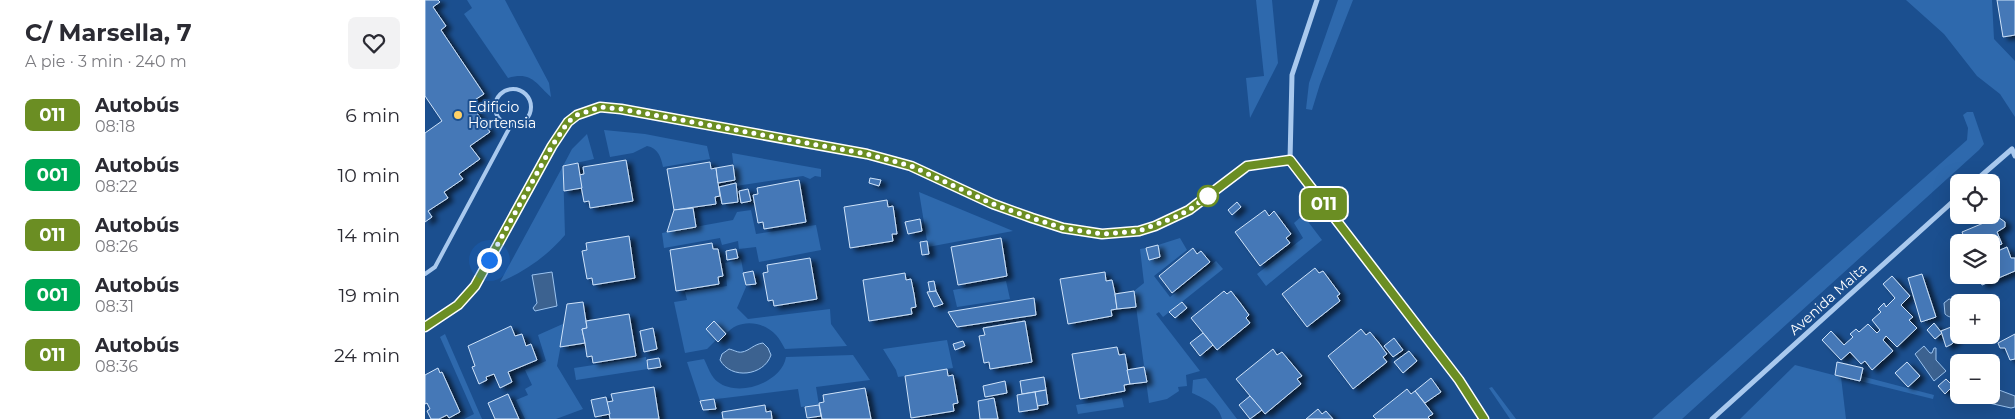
<!DOCTYPE html>
<html lang="es">
<head>
<meta charset="utf-8">
<style>
	:root { --surface:#fff; --page:#f2f2f3; --text:#2b2b33; --muted:#7c7c81 }
	body { margin:0; font-family:Montserrat,sans-serif; background:var(--page); color:var(--text); height:100vh; display:flex; flex-direction:column; font-size:19px; white-space:nowrap }
	* { box-sizing:border-box; margin:0 }
	p { font-size:16px; color:var(--muted) }
	.icon { flex:none; width:28px; height:28px; fill:none; stroke:currentColor; stroke-width:2; stroke-linecap:round; stroke-linejoin:round }
	.map { position:relative; flex:1; overflow:hidden }
	.drawer { display:flex; flex-direction:column; background:var(--surface); width:425px }
	.drawer>* { flex:none }
	.badge { padding:0 10px; border-radius:8px; font-size:18px; line-height:32px }
	.buttons { position:absolute; left:1525px; top:174px; display:grid; gap:10px }
	.buttons a { display:grid; place-items:center; width:50px; height:50px; border-radius:8px; background:var(--surface); box-shadow:0 5px 20px #0002; font-size:25px }
	.you { position:absolute; width:25px; height:25px; margin:-12px; border:4px solid #fff; border-radius:50%; background:#1a73e8; box-shadow:0 0 0 8px #1a73e833 }
	.map>.badge { position:absolute; translate:-50% -50%; box-shadow:0 0 0 2px #fff }
	.round { display:grid; place-items:center; flex:none; width:52px; height:52px; border-radius:8px; background:var(--page) }
	.summary { display:flex; align-items:center; justify-content:space-between; height:85px; padding:0 25px }
	h1 { font-size:24px; font-weight:700; line-height:38px }
	ul { padding:0; list-style:none }
	li { display:flex; align-items:center; gap:15px; height:60px; padding:0 25px }
	li div { flex:1 }
	li b { display:block; font-size:19px }
	li em { font-style:normal }
	li .badge { min-width:55px; font-weight:700; text-align:center }
	main { display:flex; flex:1; min-height:0 }
	.map>svg:first-child { display:block }
</style>
</head>
<body>
<main>
<section class="drawer">
<div class="summary"><div><h1>C/ Marsella, 7</h1><p>A pie · 3 min · 240 m</p></div><a class="round"><svg class="icon" aria-label="heart" viewBox="0 0 24 24"><path d="M12 20l-8-8c-3-5 5-10 8-4 3-6 11-1 8 4z"/></svg></a></div>
<ul>
<li><span class="badge" style="background:#6b8e23;color:#fff">011</span><div><b>Autobús</b><p>08:18</p></div><em>6 min</em></li>
<li><span class="badge" style="background:#00a651;color:#fff">001</span><div><b>Autobús</b><p>08:22</p></div><em>10 min</em></li>
<li><span class="badge" style="background:#6b8e23;color:#fff">011</span><div><b>Autobús</b><p>08:26</p></div><em>14 min</em></li>
<li><span class="badge" style="background:#00a651;color:#fff">001</span><div><b>Autobús</b><p>08:31</p></div><em>19 min</em></li>
<li><span class="badge" style="background:#6b8e23;color:#fff">011</span><div><b>Autobús</b><p>08:36</p></div><em>24 min</em></li>
</ul>
</section>
<div class="map">
<svg width="1590" height="419" viewBox="0 0 1590 419">
	<defs>
		<filter id="shadow"><feDropShadow dx="5.5" dy="3" stdDeviation="2.5" flood-color="#0009"/></filter>
	</defs>
	<rect width="100%" height="100%" fill="#1b4f8f"/>
	<g fill="#2e69ad">
		<path d="M42,0h38l44,83 2,14c-15,-13 -19,-26 -43,-19l-44,-64 8,-6z"/>
		<path d="M831,0h16l6,63 -28,55 -4,-40 18,-2z"/>
		<path d="M913,0h15l-33,84 -8,26 -6,-1 3,-26z"/>
		<path d="M1481,0h86l2,39 21,22v56l-15,-23 -23,-18 -33,-42z"/>
		<path d="M1542,112h6l11,32 -5,6 -297,269h-30l315,-279 1,-12 -5,-13z"/>
		<path d="M179,130l41,4 62,12 3,13 -47,8c-2,-10 -5,-19 -16,-21l-14,7 -23,4z"/>
		<path d="M162,134l7,25 -31,7 2,69c-18,21 -39,36 -65,47l63,-116 9,-17z"/>
		<path d="M307,153l89,16v8l-6,-1 -5,3 -7,-3 -67,10z"/>
		<path d="M494,192l94,39 -85,16z"/>
		<path d="M326,210l5,24 60,-9 5,25 -62,12 -3,-15 -17,2 -1,-8 -16,4 -2,-7 -56,10 -2,-15 71,-13 4,-8z"/>
		<path d="M878,215l19,25 -56,46 -9,-12 46,-36 -9,-15z"/>
		<path d="M755,238l7,12 -33,26 16,21 46,-36 7,8 -60,48 -4,-5 -3,2 44,57 -14,4 1,11 -9,1 1,4 -12,8 -18,4 -15,-112 10,-8 -4,-34 6,-1 3,11 11,-2 -2,-12z"/>
		<path d="M316,259l5,28 -9,21 11,11 82,-10 1,15 16,22 -62,3c-3,-5 -5,-10 -9,-14 -13,-14 -37,-17 -50,-1l-12,-13 2,19 -9,9 -22,4 -11,-51 13,-2 -2,-8 42,-6 -2,-23z"/>
		<path d="M581,281l4,18 -53,8 -4,-17z"/>
		<path d="M140,323l-8,43 26,43 -27,10h-31l-9,-19 12,-5 -3,-6 7,-4 -7,-15 21,-9 -8,-26z"/>
		<path d="M20,334l37,85h-18l10,-5 -34,-77z"/>
		<path d="M522,340l6,28 -48,8 -7,1 -2,-7 -13,-21z"/>
		<path d="M428,355l17,25 -54,7 3,18 -18,2 -3,-18 -98,12 -13,-39 17,-3c4,8 7,18 14,23 21,16 64,0 68,-25z"/>
		<path d="M221,357l2,12 -72,11 -2,-12z"/>
		<path d="M1370,365l46,12 5,42h-106z"/>
		<path d="M1436,376l73,19 -1,4 -73,-18z"/>
		<path d="M781,378l31,41h-15c-4,-15 -17,-20 -30,-26l1,-13z"/>
		<path d="M1067,387l24,32h-6l-21,-31z"/>
		<path d="M697,398l2,9 -46,7 -2,-9z"/>
	</g>
	<g fill="#3c6290" stroke="#9cc4f0">
		<path d="M127,272l5,34 -22,5 -2,-3 4,-5 -5,-28z"/>
		<path d="M1542,297l13,2 -4,3h-17v14c-5,2 -10,2 -14,-2l-1,-11 5,-4 9,2z"/>
		<path d="M338,343l5,5 3,7c-7,21 -40,25 -51,5l2,-6 7,-5c5,1 9,4 13,3 7,-1 12,-8 21,-9z"/>
		<path d="M1499,346l6,7h2l2,-5h2v12l10,11 -12,10 -19,-27z"/>
		<path d="M1566,387l24,9v11l-4,1 -31,-7 -3,-6h14z"/>
	</g>
	<g fill="#4478b7" stroke="#cfe3fa" filter="url(#shadow)">
		<path d="M0,0h13l2,2 -7,5 13,19 -5,4 43,64 -14,9 20,29 -20,14 10,13 -21,15 4,5 -19,13 4,6 -20,13 4,6 -7,5v-89l17,-12 -17,-25z"/>
		<path d="M1572,0h18v35l-12,2z"/>
		<path d="M201,160l7,41 -43,7 -1,-7 -5,1 -5,-27 5,-1 -1,-7z"/>
		<path d="M285,162l1,7 5,-1 2,15 2,13 -5,1 1,7 -42,6 -7,-41z"/>
		<path d="M153,163l4,25 -18,3 -1,-25z"/>
		<path d="M308,165l2,15 -17,3 -2,-15z"/>
		<path d="M445,178l11,2 -2,6 -10,-3z"/>
		<path d="M374,180l7,42 -42,7 -1,-7 -5,1 -5,-28 5,-1 -1,-6z"/>
		<path d="M311,183l2,19 -16,2 -3,-17z"/>
		<path d="M323,189l3,12 -10,2 -2,-12z"/>
		<path d="M462,200l1,7 5,-1 4,28h-5l1,7 -43,7 -6,-41z"/>
		<path d="M812,202l4,5 -9,8 -4,-5z"/>
		<path d="M268,208l3,19 -29,5 7,-22z"/>
		<path d="M840,210l4,6 5,-5 17,23 -5,4 4,5 -30,23 -25,-34z"/>
		<path d="M1573,217l7,5v5l-8,5 5,12 -11,4v-6h-25l-4,-10z"/>
		<path d="M495,219l2,12 -14,3 -3,-12z"/>
		<path d="M204,236l6,42 -42,7 -1,-7 -5,1 -5,-28 5,-1 -1,-7z"/>
		<path d="M576,238l6,38 -49,9 -7,-38z"/>
		<path d="M502,241l2,13 -7,1 -2,-13z"/>
		<path d="M287,243l1,6h5l5,27 -5,1 1,7 -43,7 -6,-41z"/>
		<path d="M733,245l2,12 -11,3 -3,-12z"/>
		<path d="M1582,247l4,11h4v13l-33,14 -4,-10h13v-21z"/>
		<path d="M768,248l4,6 4,-3 9,11 -38,31 -13,-17z"/>
		<path d="M311,249l2,9 -11,2 -1,-9z"/>
		<path d="M385,258l7,41 -43,7 -1,-6 -5,1 -5,-28 5,-1 -1,-7z"/>
		<path d="M890,268l4,5 4,-2 17,23 -3,2 3,5 -33,26 -25,-33z"/>
		<path d="M328,271l3,13 -10,1 -3,-12z"/>
		<path d="M680,272l1,9 6,-1 3,14 2,15 -6,1 1,6 -44,8 -8,-45z"/>
		<path d="M480,273l1,7 5,-1 3,15 2,13 -5,1 1,6 -43,7 -6,-41z"/>
		<path d="M1497,274l14,43 -15,5 -13,-44z"/>
		<path d="M1467,276l18,20 -9,9 12,12 -4,3 8,8 -20,19 -11,-11 -3,4 10,11 -21,19 -7,-9 -4,3 -11,-12 -9,8 -19,-20 9,-9 13,14 9,-8 -3,-3 6,-5 3,3 9,-8 9,9 3,-3 -8,-10 9,-8 -3,-3 6,-6 2,4 9,-9 -12,-14z"/>
		<path d="M509,281l2,10 -6,1 -2,-10z"/>
		<path d="M511,291l7,13 -9,3 -7,-15z"/>
		<path d="M709,291l2,16 -19,2 -2,-15z"/>
		<path d="M799,291l3,3 4,-3 10,13 8,11 -3,3 4,5 -33,27 -26,-32z"/>
		<path d="M609,298l2,17 -79,12 -9,-15z"/>
		<path d="M158,302l4,26 -5,1 3,14 -25,4 7,-43z"/>
		<path d="M757,302l5,6 -12,10 -6,-6z"/>
		<path d="M204,314l7,42 -43,7 -1,-7 -5,1 -2,-14 -3,-14 5,-1 -1,-7z"/>
		<path d="M289,321l12,13 -8,8 -12,-13z"/>
		<path d="M600,321l7,41 -42,7 -1,-7 -5,1 -5,-27 6,-1 -2,-7z"/>
		<path d="M1509,323l8,10 -7,6 -8,-9z"/>
		<path d="M1531,325l3,8 -2,5 -5,6 -6,3 -5,-16z"/>
		<path d="M86,326l4,10 7,-2 4,12 5,-2 6,16 -29,12 4,10 -12,6 -6,-14 -8,3 1,3 -8,4 -7,-17 3,-1 -7,-20z"/>
		<path d="M228,328l4,21 -13,3 -4,-21z"/>
		<path d="M936,329l5,6 4,-3 9,11 8,11 -4,3 4,5 -34,27 -25,-33z"/>
		<path d="M778,333l10,12 -13,11 -10,-13z"/>
		<path d="M1590,334v25l-5,1 -5,-12h-5l-2,-5z"/>
		<path d="M969,338l9,12 -10,7 -9,-11z"/>
		<path d="M538,341l2,5 -10,4 -2,-6z"/>
		<path d="M692,347l2,8 6,-1 5,30 -6,1 1,6 -45,8 -8,-45z"/>
		<path d="M848,349l4,6 5,-3 20,24 -5,3 4,5 -36,30 -29,-35z"/>
		<path d="M984,351l8,10 -14,12 -9,-11z"/>
		<path d="M234,358l2,9 -13,2 -1,-9z"/>
		<path d="M1412,362l26,6 -3,13 -25,-6z"/>
		<path d="M1482,362l13,14 -12,11 -13,-14z"/>
		<path d="M719,367l3,15 -17,2 -3,-14z"/>
		<path d="M13,368l2,5 2,-1 18,40 -11,6 -2,-3 -8,4h-8l-4,-8 3,-2 -3,-6 -2,1v-29z"/>
		<path d="M522,369l1,7 5,-1 5,28 -5,1 1,7 -43,7 -6,-42z"/>
		<path d="M619,377l2,13 -24,4 -2,-13z"/>
		<path d="M1006,378l10,14 -16,11 -10,-12z"/>
		<path d="M1521,379l7,7 -8,8 -7,-8z"/>
		<path d="M580,381l2,12 -22,4 -2,-11z"/>
		<path d="M229,387l5,32h-49l-3,-17 6,-1 -2,-7z"/>
		<path d="M440,388l6,31h-49l-3,-16 5,-1 -1,-7z"/>
		<path d="M982,389l4,5 4,-3 18,23 -5,3 2,2h-54l-3,-3z"/>
		<path d="M621,390l2,14 -11,2 -2,-14z"/>
		<path d="M610,392l3,17 -19,3 -2,-17z"/>
		<path d="M83,394l11,25h-24l-7,-16z"/>
		<path d="M825,396l12,14 -12,9 -11,-14z"/>
		<path d="M181,397l4,17 -15,3 -4,-17z"/>
		<path d="M569,398l4,21h-18l-2,-18z"/>
		<path d="M289,399l2,10 -13,1 -3,-9z"/>
		<path d="M340,405l1,7 5,-1 1,8h-49l-1,-7z"/>
		<path d="M394,405l2,11 -14,2 -2,-11z"/>
		<path d="M893,409l4,5 4,-3 7,8h-27z"/>
	</g>
	<g fill="none" stroke-linecap="round" stroke-linejoin="round">
		<g stroke="#a9c9ee" stroke-width="4">
			<circle cx="88" cy="107" r="18"/>
			<path d="M0,274l10,-7 76,-142"/>
		</g>
		<g stroke="#a9c9ee" stroke-width="5">
			<path d="M865,160l169,219 25,40"/>
			<path d="M865,160l2,-85 25,-75"/>
			<path d="M1549,182l38,-33 3,7"/>
			<path d="M0,327l33,-22 17,-19 77,-140 16,-24 9,-7 23,-8 21,2 245,45 45,13 82,37 39,14 31,10 39,6 37,-3 16,-6 34,-15 58,-44 43,-6"/>
			<path d="M1287,419l247,-223"/>
		</g>
	</g>
	<g fill="none" stroke-linecap="round" stroke-linejoin="round">
		<defs>
			<path id="line" d="M0,327l33,-22 17,-19 77,-140 16,-24 9,-7 23,-8 21,2 246,45 44,12 82,38 39,14 31,10 39,6 37,-3 16,-5 34,-16 58,-44 43,-6 169,220 25,39"/>
		</defs>
		<use href="#line" stroke="#fff" stroke-width="11"/>
		<use href="#line" stroke="#6b8e23" stroke-width="8"/>
		<path stroke="#fff" stroke-width="5" stroke-dasharray="0 9" d="M64,260l63,-114 16,-24 9,-7 23,-8 21,2 246,45 44,12 82,38 39,14 31,10 18,3 21,3 37,-3 34,-13 16,-8 19,-14"/>
	</g>
	<circle fill="#ffd166" stroke="#1b4f8f" stroke-width="2" cx="33" cy="115" r="5"/>
	<circle fill="#fff" stroke="#6b8e23" stroke-width="2.5" cx="783" cy="196" r="10"/>
	<g text-anchor="middle" dominant-baseline="central" stroke-width="4" stroke-linejoin="round" paint-order="stroke">
		<g font-size="14" fill="#fff" stroke="#1b4f8f" text-anchor="start">
			<text x="43" y="107">Edificio<tspan x="43" dy="16">Hortensia</tspan></text>
		</g>
		<g font-size="14" fill="#fff" stroke="#1b4f8f">
			<text transform="translate(1403 299) rotate(-42)">Avenida Malta</text>
		</g>
	</g>
</svg>
<div class="buttons">
<a><svg class="icon" aria-label="locate" viewBox="0 0 24 24"><circle cx="12" cy="12" r="6"/><path d="M12 2v4M12 18v4M2 12h4M18 12h4"/></svg></a>
<a><svg class="icon" aria-label="layers" viewBox="0 0 24 24"><path d="M12 4l9 5-9 5-9-5zM3 14l9 5 9-5"/></svg></a>
<a>+</a>
<a>−</a>
</div>
<div class="you" style="left:64px;top:260px"></div>
<b class="badge" style="left:899px;top:204px;background:#6b8e23;color:#fff">011</b>
</div>
</main>
</body>
</html>
